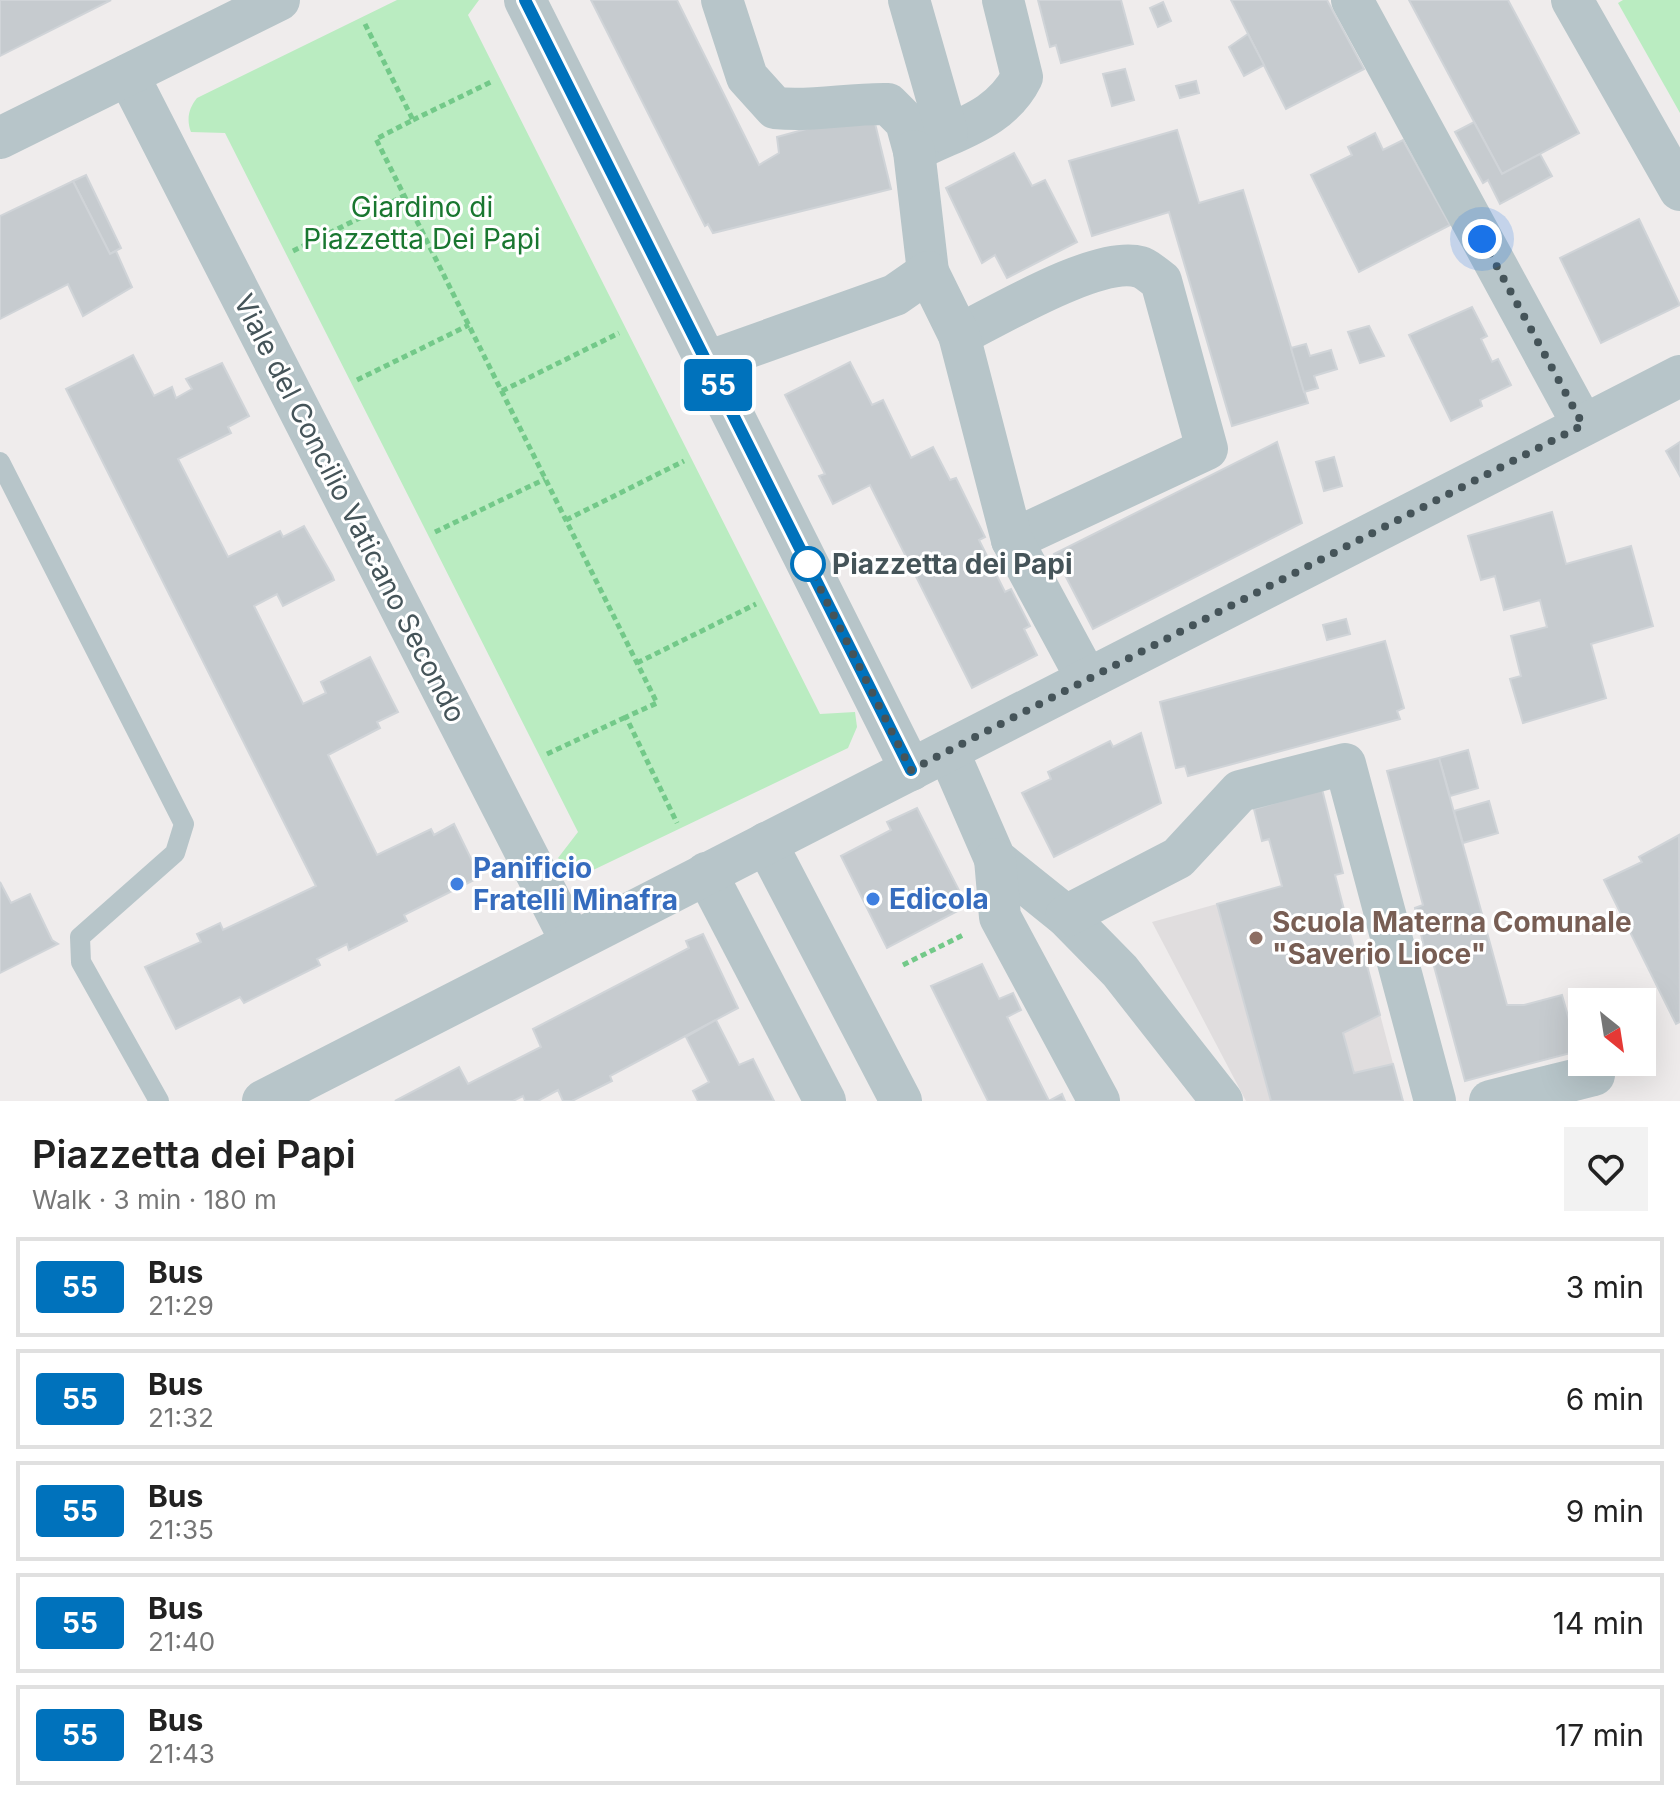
<!DOCTYPE html>
<html lang="en">
<head>
<meta charset="utf-8">
<style>
	:root { --surface:#fff; --page:#f2f2f2; --text:#222; --muted:#767676; --line:#e0e0e0 }
	body { margin:0; font-family:Inter,sans-serif; background:var(--page); color:var(--text); height:100vh; display:flex; flex-direction:column; font-size:30px; white-space:nowrap }
	* { box-sizing:border-box; margin:0 }
	p { font-size:26px; color:var(--muted) }
	.icon { flex:none; width:44px; height:44px; fill:none; stroke:currentColor; stroke-width:2; stroke-linecap:round; stroke-linejoin:round }
	.map { position:relative; height:1101px; overflow:hidden }
	.sheet { display:flex; flex-direction:column; background:var(--surface); flex:1 }
	.sheet>* { flex:none }
	.badge { padding:0 16px; border-radius:6px; font-size:28px; line-height:52px }
	.needle { width:52px; rotate:150deg }
	.fabs { position:absolute; left:1568px; top:988px; display:grid; gap:16px }
	.fabs a { display:grid; place-items:center; width:88px; height:88px; border-radius:0px; background:var(--surface); box-shadow:0 8px 32px #0002; font-size:40px }
	.you { position:absolute; width:40px; height:40px; margin:-20px; border:6px solid #fff; border-radius:50%; background:#1a73e8; box-shadow:0 0 0 12px #1a73e833 }
	.map>.badge { position:absolute; translate:-50% -50%; box-shadow:0 0 0 4px #fff }
	.round { display:grid; place-items:center; flex:none; width:84px; height:84px; border-radius:0px; background:var(--page) }
	.overview { display:flex; align-items:center; justify-content:space-between; height:136px; padding:0 32px }
	h1 { font-size:38px; font-weight:600; line-height:60px }
	ul { padding:0; list-style:none }
	li { display:flex; align-items:center; gap:24px; height:100px; margin:0 16px 12px; padding:0 16px; border:4px solid var(--line); border-radius:0px }
	li div { flex:1 }
	li b { display:block; font-size:30px }
	li em { font-style:normal }
	li .badge { min-width:88px; font-weight:700; text-align:center }
	.map>svg:first-child { display:block }
</style>
</head>
<body>
<div class="map">
<svg width="1680" height="1101" viewBox="0 0 1680 1101">
	<rect width="100%" height="100%" fill="#efecec"/>
	<path fill="#e0ddde" d="M1322,789l21,84 -8,3 21,80 8,-2 39,147h-157l-94,-179 130,-36 -13,-46 -7,1 -8,-32z"/>
	<g fill="#baecc1">
		<path d="M397,0h82l-11,15 352,699 35,-2 2,15 -9,21 -259,124 -17,-2 -14,-12 20,-26 -353,-699 -34,-1c-5,-13 -2,-24 6,-34z"/>
		<path d="M1623,0h57v113l-62,-110z"/>
	</g>
	<g fill="#c6cbcf" stroke="#d0d4d8" stroke-width="2">
		<path d="M0,0h111l-111,56z"/>
		<path d="M591,0h86l82,165 20,-12 -2,-16 95,-26 19,78 -178,44 -5,-9 -3,2z"/>
		<path d="M1038,0h83l12,44 -72,19 -5,-18 -6,2z"/>
		<path d="M1231,0h96l37,69 -78,40z"/>
		<path d="M1409,0h99l71,133 -77,41z"/>
		<path d="M1163,2l8,19 -13,6 -8,-19z"/>
		<path d="M1248,34l16,31 -20,11 -15,-29z"/>
		<path d="M1125,69l9,31 -22,6 -9,-32z"/>
		<path d="M1196,81l3,12 -19,5 -4,-12z"/>
		<path d="M1474,122l28,52 38,-20 12,22 -52,28 -12,-24 -5,3 -28,-51z"/>
		<path d="M1177,130l22,73 44,-13 65,213 -76,23 -63,-214 -77,24 -23,-75z"/>
		<path d="M1375,133l8,17 20,-10 47,85 -91,47 -48,-97 41,-20 -4,-8z"/>
		<path d="M1014,153l18,33 13,-6 32,62 -70,36 -12,-23 -13,8 -36,-75z"/>
		<path d="M86,175l35,73 -11,6 -37,-73z"/>
		<path d="M73,181l37,73 6,-3 16,36 -49,29 -15,-32 -68,35v-103z"/>
		<path d="M1639,219l41,86 -79,38 -41,-85z"/>
		<path d="M1472,307l15,29 -6,3 11,23 6,-3 13,26 -31,15 2,6 -31,15 -42,-86z"/>
		<path d="M1369,326l15,30 -24,7 -12,-31z"/>
		<path d="M1306,344l4,12 21,-6 6,19 -23,7 4,12 -14,4 -13,-44z"/>
		<path d="M133,355l21,41 18,-9 4,11 16,-9 -6,-10 36,-16 27,53 -21,11 3,6 -53,26 50,98 52,-26 3,6 21,-11 28,49 2,5 -51,26 -6,-12 -23,12 49,98 23,-11 -5,-11 49,-25 28,55 -21,10 3,6 -52,27 49,100 54,-26 3,6 20,-11 26,53 -76,38 3,6 -58,29 -2,-6 -30,15 3,6 -76,38 -4,-6 -64,32 -31,-62 56,-25 -4,-8 23,-11 3,7 93,-44 -250,-497z"/>
		<path d="M850,362l22,43 11,-5 28,58 22,-11 17,33 6,-2 29,59 -6,3 26,52 6,-3 19,37 -6,3 13,26 -65,33 -102,-203 -37,19 -14,-28 6,-2 -40,-79z"/>
		<path d="M1277,442l25,81 -209,106 -39,-75z"/>
		<path d="M1680,442v34l-14,-25z"/>
		<path d="M1334,457l8,29 -18,5 -8,-29z"/>
		<path d="M1552,512l14,52 65,-18 22,80 -62,18 15,54 -83,25 -13,-44 11,-3 -10,-40 36,-9 -7,-27 -36,10 -9,-34 -14,4 -13,-44z"/>
		<path d="M1346,619l4,15 -23,6 -4,-15z"/>
		<path d="M1385,641l19,67 -7,3 3,8 -212,57 -3,-10 -9,2 -16,-66z"/>
		<path d="M1141,733l20,70 -107,54 -32,-64 29,-14 -3,-7 62,-31 3,6z"/>
		<path d="M1468,750l10,38 -28,8 -11,-38z"/>
		<path d="M1439,758l68,247h17l38,-10 16,56 -113,30 -34,-126 -5,1 -11,-48 8,-3 -36,-134z"/>
		<path d="M1322,789l21,84 -8,2 21,81 8,-2 16,61 -37,18 11,40 39,-9 10,37h-132l-54,-197 65,-18 -13,-47 -7,2 -8,-32z"/>
		<path d="M1489,801l9,32 -35,10 -9,-32z"/>
		<path d="M917,808l50,98 -80,42 -46,-92 50,-26 -4,-8z"/>
		<path d="M1679,835l1,187 -4,2 -72,-144 38,-18 -3,-5z"/>
		<path d="M0,882l11,21 19,-9 22,46 6,4 -58,29z"/>
		<path d="M703,934l35,74 -128,68 2,5 -40,20h-9l-5,-11 -20,11h-13l-2,-5 -10,5h-118l64,-34 9,17 73,-37 -8,-18 156,-81 -3,-7z"/>
		<path d="M982,964l17,35 14,-6 8,17 -14,7 42,84 13,-7 3,7h-77l-57,-115z"/>
		<path d="M716,1020l23,45 14,-6 21,42h-76l-5,-10 16,-9 -23,-45z"/>
	</g>
	<g fill="none" stroke-linecap="round" stroke-linejoin="round">
		<g stroke="#73c989" stroke-width="5" stroke-dasharray="6 4" stroke-linecap="butt">
			<path d="M365,24l48,96 -37,19 281,564 -31,14 51,106"/>
			<path d="M413,120l80,-39"/>
			<path d="M293,251l111,-55"/>
			<path d="M357,380l112,-55"/>
			<path d="M502,391l117,-58"/>
			<path d="M566,520l118,-59"/>
			<path d="M435,532l110,-53"/>
			<path d="M637,663l119,-59"/>
			<path d="M547,754l79,-37"/>
			<path d="M903,965l60,-30"/>
		</g>
		<path stroke="#b7c5c9" stroke-width="20" d="M0,462l184,362 -9,29 -95,84 1,25 78,139"/>
		<g stroke="#b7c5c9" stroke-width="42">
			<path d="M525,0l386,770"/>
			<path d="M722,0l25,77 28,31c39,4 74,-5 113,-4l18,18 8,29c41,-22 86,-30 108,-74l-19,-77"/>
			<path d="M909,0l38,133"/>
			<path d="M1352,0l231,425"/>
			<path d="M1572,0l108,190"/>
			<path d="M128,75l443,866"/>
			<path d="M0,138l279,-138"/>
			<path d="M914,151l14,121"/>
			<path d="M959,335c40,-20 140,-80 181,-68 7,2 15,10 21,14l46,168 -195,91"/>
			<path d="M707,362l188,-67 33,-23 31,63 53,205 75,139"/>
			<path d="M948,751l47,108 71,57 54,55 102,130"/>
			<path d="M766,843l135,258"/>
			<path d="M995,859l5,58 99,184"/>
			<path d="M706,873l119,228"/>
			<path d="M1066,916l112,-58 62,-67 105,-27 90,337"/>
			<path d="M263,1101l1417,-725"/>
			<path d="M1490,1101l104,-26"/>
		</g>
	</g>
	<g fill="none" stroke-linecap="round" stroke-linejoin="round">
		<defs>
			<path id="line" d="M525,0l386,770"/>
		</defs>
		<use href="#line" stroke="#fff" stroke-width="18"/>
		<use href="#line" stroke="#0072bc" stroke-width="12"/>
		<path stroke="#455459" stroke-width="8" stroke-dasharray="0 14.4" d="M808,564l103,206 672,-345 -101,-186"/>
	</g>
	<circle fill="#fff" stroke="#0072bc" stroke-width="4" cx="808" cy="564" r="16"/>
	<g fill="#3f7fe0" stroke="#fff" stroke-width="3">
		<circle cx="457" cy="884" r="8"/>
		<circle cx="873" cy="899" r="8"/>
	</g>
	<circle fill="#8d6e63" stroke="#fff" stroke-width="3" cx="1256" cy="938" r="8"/>
	<g text-anchor="middle" dominant-baseline="central" stroke-width="6" stroke-linejoin="round" paint-order="stroke">
		<g font-size="28" fill="#197730" stroke="#fff">
			<text x="422" y="207">Giardino di<tspan x="422" dy="32">Piazzetta Dei Papi</tspan></text>
		</g>
		<g font-size="28" fill="#455459" stroke="#fff">
			<text transform="translate(350 508) rotate(63)">Viale del Concilio Vaticano Secondo</text>
		</g>
		<g font-size="28" font-weight="bold" fill="#455459" stroke="#fff" text-anchor="start">
			<text x="832" y="564">Piazzetta dei Papi</text>
		</g>
		<g font-size="28" font-weight="bold" fill="#366cbe" stroke="#fff" text-anchor="start">
			<text x="473" y="868">Panificio<tspan x="473" dy="32">Fratelli Minafra</tspan></text>
			<text x="889" y="899">Edicola</text>
		</g>
		<g font-size="28" font-weight="bold" fill="#785e54" stroke="#fff" text-anchor="start">
			<text x="1272" y="922">Scuola Materna Comunale<tspan x="1272" dy="32">"Saverio Lioce"</tspan></text>
		</g>
	</g>
</svg>
<div class="fabs">
<a><svg class="needle" viewBox="-14 -14 28 28"><path d="M0-13l5 13h-10z" fill="#e53935"/><path d="M0 13l5-13h-10z" fill="#767676"/></svg></a>
</div>
<div class="you" style="left:1482px;top:239px"></div>
<b class="badge" style="left:718px;top:385px;background:#0072bc;color:#fff">55</b>
</div>
<section class="sheet">
<div class="overview"><div><h1>Piazzetta dei Papi</h1><p>Walk · 3 min · 180 m</p></div><a class="round"><svg class="icon" aria-label="heart" viewBox="0 0 24 24"><path d="M12 20l-8-8c-3-5 5-10 8-4 3-6 11-1 8 4z"/></svg></a></div>
<ul>
<li><span class="badge" style="background:#0072bc;color:#fff">55</span><div><b>Bus</b><p>21:29</p></div><em>3 min</em></li>
<li><span class="badge" style="background:#0072bc;color:#fff">55</span><div><b>Bus</b><p>21:32</p></div><em>6 min</em></li>
<li><span class="badge" style="background:#0072bc;color:#fff">55</span><div><b>Bus</b><p>21:35</p></div><em>9 min</em></li>
<li><span class="badge" style="background:#0072bc;color:#fff">55</span><div><b>Bus</b><p>21:40</p></div><em>14 min</em></li>
<li><span class="badge" style="background:#0072bc;color:#fff">55</span><div><b>Bus</b><p>21:43</p></div><em>17 min</em></li>
</ul>
</section>
</body>
</html>
